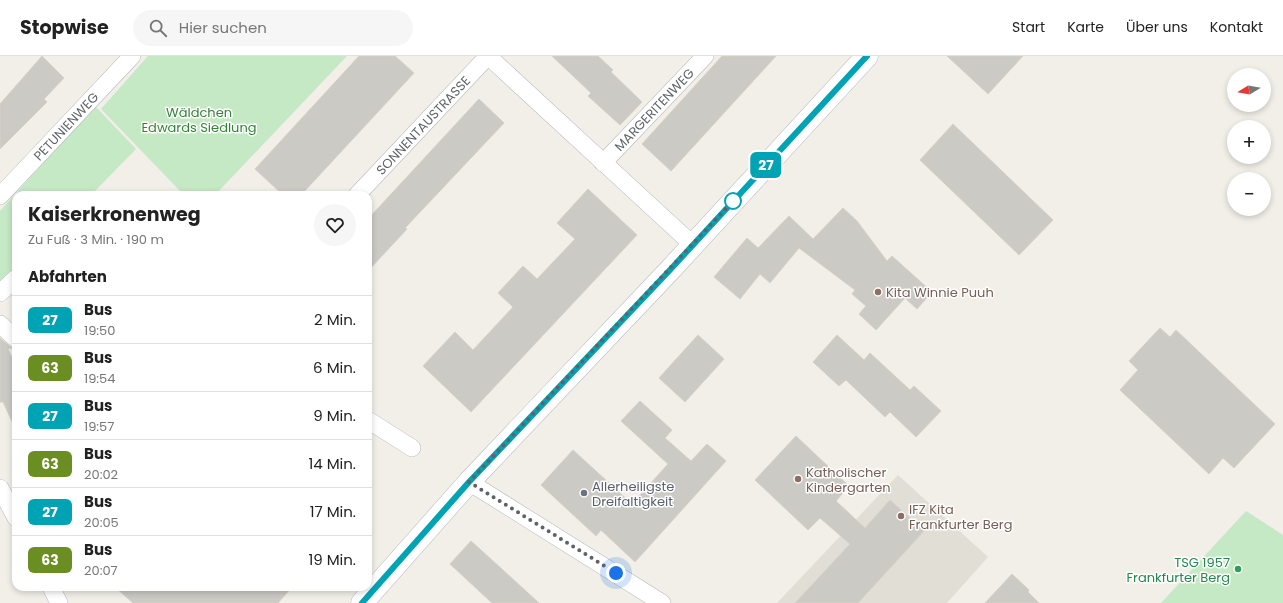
<!DOCTYPE html>
<html lang="de">
<head>
<meta charset="utf-8">
<style>
	:root { --surface:#fff; --page:#f6f6f6; --text:#222; --muted:#767676; --line:#e0e0e0 }
	body { margin:0; font-family:Poppins,sans-serif; background:var(--page); color:var(--text); height:100vh; display:flex; flex-direction:column; font-size:15px; white-space:nowrap }
	* { box-sizing:border-box; margin:0 }
	p { font-size:13px; color:var(--muted) }
	.icon { flex:none; width:22px; height:22px; fill:none; stroke:currentColor; stroke-width:2; stroke-linecap:round; stroke-linejoin:round }
	.map { position:relative; flex:1; overflow:hidden }
	.details { position:absolute; left:12px; top:135px; width:360px; height:400px; display:flex; flex-direction:column; background:var(--surface); border-radius:12px; box-shadow:0 2px 6px #0003 }
	.details>* { flex:none }
	.badge { padding:0 8px; border-radius:6px; font-size:14px; line-height:26px }
	.needle { width:26px; rotate:259deg }
	.fabs { position:absolute; left:1227px; top:12px; display:grid; gap:8px }
	.fabs a { display:grid; place-items:center; width:44px; height:44px; border-radius:50%; background:var(--surface); box-shadow:0 2px 6px #0003; font-size:20px }
	.you { position:absolute; width:20px; height:20px; margin:-10px; border:3px solid #fff; border-radius:50%; background:#1a73e8; box-shadow:0 0 0 6px #1a73e833 }
	.map>.badge { position:absolute; translate:-50% -50%; box-shadow:0 0 0 2px #fff }
	h2 { padding:0 16px; font-size:15px; line-height:36px }
	.round { display:grid; place-items:center; flex:none; width:42px; height:42px; border-radius:21px; background:var(--page) }
	.head { display:flex; align-items:center; justify-content:space-between; height:68px; padding:0 16px }
	h1 { font-size:19px; font-weight:700; line-height:30px }
	ul { padding:0; list-style:none }
	li { display:flex; align-items:center; gap:12px; height:48px; padding:0 16px; border-top:1px solid var(--line) }
	li div { flex:1 }
	li b { display:block; font-size:15px }
	li em { font-style:normal }
	li .badge { min-width:44px; font-weight:700; text-align:center }
	header { display:flex; align-items:center; gap:24px; box-sizing:border-box; height:56px; padding:0 20px; background:var(--surface); border-bottom:1px solid var(--line) }
	header strong { font-size:19px }
	nav { display:flex; gap:22px; margin-inline-start:auto; font-size:14px }
	.search { width:280px; height:36px; background:var(--page); display:flex; align-items:center; gap:10px; box-sizing:border-box; padding:0 14px; border-radius:22px; color:var(--muted); font-size:15px }
	.map>svg:first-child { display:block }
</style>
</head>
<body>
<header>
<strong>Stopwise</strong>
<div class="search"><svg class="icon" aria-label="search" viewBox="0 0 24 24"><circle cx="10" cy="10" r="6"/><path d="M15 15l6 6"/></svg>Hier suchen</div>
<nav><a>Start</a><a>Karte</a><a>Über uns</a><a>Kontakt</a></nav>
</header>
<div class="map">
<svg width="1283" height="547" viewBox="0 0 1283 547">
	<rect width="100%" height="100%" fill="#f1efe8"/>
	<path fill="#e1ded6" d="M898,419l90,82 -41,46h-170z"/>
	<g fill="#c5e8c5">
		<path d="M148,0h199l-132,139h-31l-83,-86z"/>
		<path d="M95,50l41,43 -45,46h-75v75l-16,17v-76z"/>
		<path d="M1246,455l37,24v68h-122z"/>
	</g>
	<g fill="#cccac5" stroke="#d6d1c6">
		<path d="M42,0l22,22 -20,21 3,3 -47,47v-45z"/>
		<path d="M359,0h36l19,17 -113,122h-18l-28,-26z"/>
		<path d="M552,0h46l15,14 -2,2 31,30 -22,23 -32,-29 3,-3z"/>
		<path d="M722,0h54l-105,115 -29,-27z"/>
		<path d="M947,0h76l-35,38z"/>
		<path d="M479,43l25,24 -99,105 2,1 -39,42v-52z"/>
		<path d="M953,68l100,96 -34,35 -99,-95z"/>
		<path d="M588,133l49,46 -166,177 -48,-46 32,-34 18,18 40,-43 -15,-14 25,-27 14,13 38,-40 -18,-16z"/>
		<path d="M843,152l14,13 30,40 5,-5 40,36 -15,17 -12,-11 -29,32 -17,-16 7,-8 -14,-12 3,-4 -56,-42 -29,35 -10,-9 -20,25 -26,-22 33,-39 11,10 31,-32 24,23z"/>
		<path d="M1160,272l10,9 6,-7 99,94 -41,44 -11,-10 -14,16 -89,-84 18,-20 -9,-9z"/>
		<path d="M698,279l26,24 -39,43 -26,-24z"/>
		<path d="M837,279l27,25 6,-7 40,37 4,-4 27,25 -25,26 -26,-25 -5,5 -39,-37 -7,6 -26,-24z"/>
		<path d="M0,282l12,10 -4,1 8,17v64l-13,-28h-3z"/>
		<path d="M640,345l32,29 -7,8 26,23 16,-17 19,17 -91,101 -34,-32 -5,6 -55,-51 32,-35 59,54 36,-40 -47,-43z"/>
		<path d="M796,380l53,50 -13,15 29,27 25,-28 34,31 -66,72h-63l55,-59 -30,-26 -12,12 -53,-50z"/>
		<path d="M471,485l32,29 36,33h-47l-42,-39z"/>
		<path d="M1012,518l17,16 -1,2 11,11h-54z"/>
		<path d="M115,531h177l-14,16h-145z"/>
	</g>
	<g fill="none" stroke-linecap="round" stroke-linejoin="round">
		<defs>
			<g id="street">
				<path d="M488,0l205,189"/>
				<path id="s1" d="M603,107l102,-107"/>
				<path id="s2" d="M357,139l131,-139"/>
				<path id="s3" d="M0,140l132,-140"/>
				<path d="M0,237l16,-15"/>
				<path d="M0,268l16,15"/>
				<path d="M368,364l44,28"/>
				<path d="M469,426l193,121"/>
				<path d="M0,432l16,30"/>
				<path d="M51,531l8,16"/>
			</g>
			<path id="secondary" d="M362,547l107,-121 200,-211 198,-215"/>
		</defs>
		<use href="#street" stroke="#b5b8bc" stroke-width="18"/>
		<use href="#secondary" stroke="#b6babf" stroke-width="23"/>
		<use href="#street" stroke="#fff" stroke-width="17"/>
		<use href="#secondary" stroke="#fff" stroke-width="22"/>
	</g>
	<g fill="none" stroke-linecap="round" stroke-linejoin="round">
		<defs>
			<path id="line" d="M362,547l107,-121 200,-211 198,-215"/>
		</defs>
		<use href="#line" stroke="#fff" stroke-width="9"/>
		<use href="#line" stroke="#00a3b4" stroke-width="6"/>
		<path stroke="#5f6368" stroke-width="4" stroke-dasharray="0 7.2" d="M616,517l-147,-91 264,-281"/>
	</g>
	<circle fill="#fff" stroke="#00a3b4" stroke-width="2" cx="733" cy="145" r="8"/>
	<g fill="#8d6e63" stroke="#fff" stroke-width="1.5">
		<circle cx="878" cy="236" r="4"/>
		<circle cx="798" cy="423" r="4"/>
		<circle cx="901" cy="460" r="4"/>
	</g>
	<circle fill="#6b7280" stroke="#fff" stroke-width="1.5" cx="584" cy="437" r="4"/>
	<circle fill="#2e9e5b" stroke="#fff" stroke-width="1.5" cx="1238" cy="513" r="4"/>
	<g text-anchor="middle" dominant-baseline="central" stroke-width="3" stroke-linejoin="round" paint-order="stroke">
		<g font-size="13" fill="#5f6368" stroke="#fff">
			<text stroke="none"><textPath href="#s1" startOffset="74">MARGERITENWEG</textPath></text>
			<text stroke="none"><textPath href="#s3" startOffset="96">PETUNIENWEG</textPath></text>
			<text stroke="none"><textPath href="#s2" startOffset="96">SONNENTAUSTRASSE</textPath></text>
		</g>
		<g font-size="13" fill="#348238" stroke="#fff">
			<text x="199" y="56">Wäldchen<tspan x="199" dy="15">Edwards Siedlung</tspan></text>
		</g>
		<g font-size="13" fill="#785e54" stroke="#fff" text-anchor="start">
			<text x="886" y="236">Kita Winnie Puuh</text>
			<text x="806" y="416">Katholischer<tspan x="806" dy="15">Kindergarten</tspan></text>
			<text x="909" y="453">IFZ Kita<tspan x="909" dy="15">Frankfurter Berg</tspan></text>
		</g>
		<g font-size="13" fill="#5b616d" stroke="#fff" text-anchor="start">
			<text x="592" y="430">Allerheiligste<tspan x="592" dy="15">Dreifaltigkeit</tspan></text>
		</g>
		<g font-size="13" fill="#27864d" stroke="#fff" text-anchor="end">
			<text x="1230" y="506">TSG 1957<tspan x="1230" dy="15">Frankfurter Berg</tspan></text>
		</g>
	</g>
</svg>
<div class="fabs">
<a><svg class="needle" viewBox="-14 -14 28 28"><path d="M0-13l5 13h-10z" fill="#e53935"/><path d="M0 13l5-13h-10z" fill="#767676"/></svg></a>
<a>+</a>
<a>−</a>
</div>
<div class="you" style="left:616px;top:517px"></div>
<b class="badge" style="left:766px;top:109px;background:#00a3b4;color:#fff">27</b>
<section class="details">
<div class="head"><div><h1>Kaiserkronenweg</h1><p>Zu Fuß · 3 Min. · 190 m</p></div><a class="round"><svg class="icon" aria-label="heart" viewBox="0 0 24 24"><path d="M12 20l-8-8c-3-5 5-10 8-4 3-6 11-1 8 4z"/></svg></a></div>
<h2>Abfahrten</h2>
<ul>
<li><span class="badge" style="background:#00a3b4;color:#fff">27</span><div><b>Bus</b><p>19:50</p></div><em>2 Min.</em></li>
<li><span class="badge" style="background:#6b8e23;color:#fff">63</span><div><b>Bus</b><p>19:54</p></div><em>6 Min.</em></li>
<li><span class="badge" style="background:#00a3b4;color:#fff">27</span><div><b>Bus</b><p>19:57</p></div><em>9 Min.</em></li>
<li><span class="badge" style="background:#6b8e23;color:#fff">63</span><div><b>Bus</b><p>20:02</p></div><em>14 Min.</em></li>
<li><span class="badge" style="background:#00a3b4;color:#fff">27</span><div><b>Bus</b><p>20:05</p></div><em>17 Min.</em></li>
<li><span class="badge" style="background:#6b8e23;color:#fff">63</span><div><b>Bus</b><p>20:07</p></div><em>19 Min.</em></li>
</ul>
</section>
</div>
</body>
</html>
